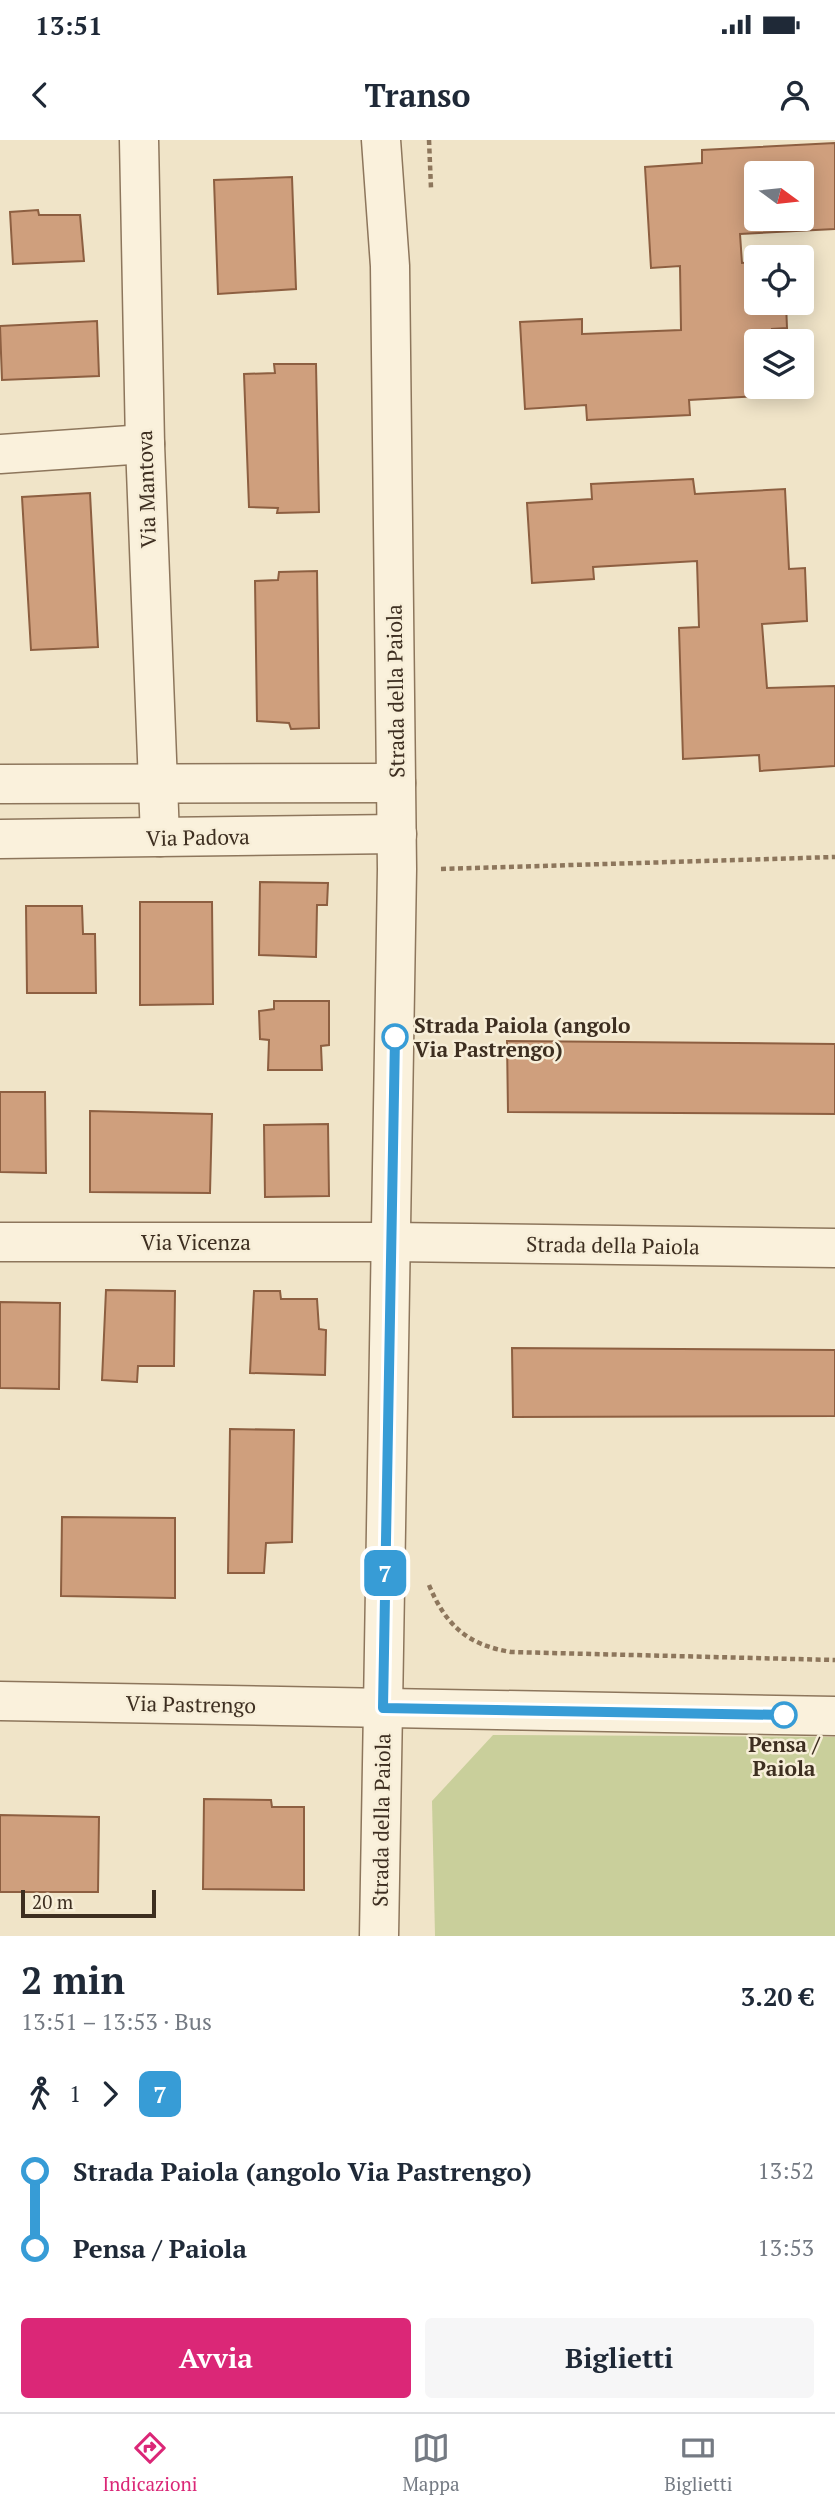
<!DOCTYPE html>
<html lang="it">
<head>
<meta charset="utf-8">
<style>
	:root { --surface:#fff; --page:#f6f6f7; --text:#1f2937; --muted:#747a83; --line:#e0e1e3; --accent:#db2777 }
	body { margin:0; font-family:"PT Serif",serif; background:var(--page); color:var(--text); height:100vh; display:flex; flex-direction:column; font-size:26px; white-space:nowrap }
	* { box-sizing:border-box; margin:0 }
	p { font-size:23px; color:var(--muted) }
	.icon { flex:none; width:38px; height:38px; fill:none; stroke:currentColor; stroke-width:2; stroke-linecap:round; stroke-linejoin:round }
	.map { position:relative; height:1796px; overflow:hidden }
	.side { display:flex; flex-direction:column; background:var(--surface); flex:1 }
	.side>* { flex:none }
	.badge { padding:0 14px; border-radius:10px; font-size:24px; line-height:46px }
	.needle { width:46px; rotate:105deg }
	.controls { position:absolute; left:744px; top:21px; display:grid; gap:14px }
	.controls a { display:grid; place-items:center; width:70px; height:70px; border-radius:7px; background:var(--surface); box-shadow:0 4px 18px #0003; font-size:35px }
	.scale { position:absolute; left:21px; bottom:18px; width:135px; box-sizing:border-box; padding-left:7px; border:4px solid #3d2e20; border-top:0; font-size:19px; line-height:24px; white-space:nowrap; color:#3d2e20; -webkit-text-stroke:5px #f7eed8; paint-order:stroke }
	.map>.badge { position:absolute; translate:-50% -50%; box-shadow:0 0 0 4px #fff }
	.legs { display:flex; align-items:center; gap:10px; height:77px; padding:0 21px; font-size:23px }
	.legs p { margin-inline-start:auto }
	.head { display:flex; align-items:center; justify-content:space-between; height:119px; padding:0 21px }
	h1 { font-size:38px; font-weight:700; line-height:52px }
	.action { display:flex; gap:14px; margin-top:auto; padding:14px 21px }
	.action a { flex:1; height:80px; border-radius:7px; background:var(--accent); color:#fff; font-size:28px; font-weight:700; line-height:80px; text-align:center }
	.action a+a { background:var(--page); color:var(--text) }
	ul { padding:0 21px; list-style:none }
	li { display:flex; align-items:center; gap:24px; height:77px; font-size:26px }
	li i { display:grid; place-items:center; width:10px; height:100%; margin:0 9px; background:currentColor }
	li i::after { content:''; width:18px; height:18px; margin:-9px; border:5px solid; border-radius:50%; background:var(--surface) }
	li p { margin-inline-start:auto }
	li:first-child i { background:linear-gradient(#0000 50%,currentColor 0) }
	li:last-child i { background:linear-gradient(currentColor 50%,#0000 0) }
	.status { display:flex; justify-content:space-between; align-items:center; height:49px; padding:0 35px; background:var(--surface); direction:ltr }
	.status svg { height:19px; fill:currentColor }
	header { display:flex; justify-content:space-between; align-items:center; height:91px; padding:0 21px; background:var(--surface); font-size:32px; font-weight:700 }
	.dock { display:flex; justify-content:space-around; align-items:center; height:98px; border-top:2px solid var(--line); background:var(--surface); font-size:19px; color:var(--muted) }
	.dock a { display:grid; justify-items:center; gap:4px }
	.dock .active { color:var(--accent) }
	.map>svg:first-child { display:block }
</style>
</head>
<body>
<div class="status"><b>13:51</b><svg viewBox="0 0 49 12"><path d="M0 12V9h3v3zM5 12V6h3v6zM10 12V3h3v9zM15 12V0h3v12zM26 1h20v11H26zM47 4h2v5h-2z"/></svg></div>
<header><svg class="icon" aria-label="back" viewBox="0 0 24 24"><path d="M15 5l-7 7 7 7"/></svg>Transo<svg class="icon" aria-label="person" viewBox="0 0 24 24"><circle cx="12" cy="8" r="4"/><path d="M4 21q1-7 8-7t8 7"/></svg></header>
<div class="map">
<svg width="835" height="1796" viewBox="0 0 835 1796">
	<rect width="100%" height="100%" fill="#f0e4c8"/>
	<path fill="#c9cf9b" d="M493,1595l342,2v199h-400l-3,-135z"/>
	<g fill="#cf9f7d" stroke="#8d5f41" stroke-width="2" fill-rule="evenodd">
		<path d="M835,3v86l-95,5 2,29 14,-1v41h30l1,25 -15,1 1,12h-17v46h19v8l-86,5 1,15 -103,5 -1,-15 -61,4 -5,-87 62,-3v15l99,-4 -1,-64 -29,2 -6,-101 57,-4v-13zM756,33h46v46h-46z"/>
		<path d="M292,37l4,112 -78,5 -4,-114z"/>
		<path d="M38,70l1,5h41l4,46 -71,3 -3,-52z"/>
		<path d="M97,181l2,55 -97,4 -2,-54z"/>
		<path d="M274,224h42l3,148 -42,1 1,-5 -29,-1 -5,-133 31,-1z"/>
		<path d="M693,339l2,15 90,-5 4,80 16,-1 2,53 -45,3 5,64 68,-2v80l-75,5 -1,-16 -76,4 -4,-131 20,-1 -2,-66 -104,6 1,12 -62,4 -5,-80 65,-4 -1,-15z"/>
		<path d="M90,353l8,154 -67,3 -9,-153z"/>
		<path d="M317,431l2,157 -28,1 -2,-6 -32,-2 -2,-140 23,-1 1,-8z"/>
		<path d="M260,742l68,1 -1,22h-10l-1,52 -57,-2z"/>
		<path d="M140,762h72l1,102 -73,1z"/>
		<path d="M26,766h56l1,28h12l1,59h-69z"/>
		<path d="M274,861h55v44l-8,1 1,24h-54l1,-30 -9,-1 -1,-28 15,-2z"/>
		<path d="M507,901l328,3v70l-327,-2z"/>
		<path d="M0,952h45l1,81 -46,-1z"/>
		<path d="M90,971l122,3 -2,79 -120,-1z"/>
		<path d="M328,984l1,72 -64,1 -1,-72z"/>
		<path d="M106,1150l69,1 -1,75h-36l-1,16 -35,-2z"/>
		<path d="M254,1151h26l1,8h36l2,30 7,1 -1,45 -75,-2z"/>
		<path d="M0,1162l60,1 -1,86 -59,-1z"/>
		<path d="M512,1208l323,2v66l-322,1z"/>
		<path d="M230,1289l64,1 -2,112 -26,1 -2,30h-36z"/>
		<path d="M62,1377l113,1v80l-114,-2z"/>
		<path d="M204,1659l67,1 1,7h32v83l-101,-1z"/>
		<path d="M0,1675l99,2 -1,75h-98z"/>
	</g>
	<g fill="none" stroke-linecap="round" stroke-linejoin="round">
		<defs>
			<g id="minor">
				<path d="M139,0l6,304 15,393"/>
				<path d="M381,0l9,126 7,603 -14,839"/>
				<path d="M0,314l145,-10"/>
				<path d="M0,644l396,-1"/>
				<path d="M0,699l397,-5"/>
				<path d="M0,1102h391l444,6"/>
			</g>
			<g id="tertiary">
				<path d="M0,1561l835,15"/>
				<path d="M379,1796l4,-228"/>
			</g>
		</defs>
		<use href="#minor" stroke="#8d765c" stroke-width="41"/>
		<use href="#tertiary" stroke="#8d765c" stroke-width="41"/>
		<g stroke="#8d765c" stroke-width="4.5" stroke-dasharray="5 3.5" stroke-linecap="butt">
			<path d="M429,0l2,48"/>
			<path d="M441,729l394,-12"/>
			<path d="M429,1445c17,41 39,60 82,67l324,8"/>
		</g>
		<use href="#minor" stroke="#faf1dc" stroke-width="38"/>
		<use href="#tertiary" stroke="#faf1dc" stroke-width="38"/>
	</g>
	<g fill="none" stroke-linecap="round" stroke-linejoin="round">
		<defs>
			<path id="line-1" d="M395,897l-12,671 401,7"/>
		</defs>
		<use href="#line-1" stroke="#fff" stroke-width="16"/>
		<use href="#line-1" stroke="#379cd6" stroke-width="10"/>
	</g>
	<g fill="#fff" stroke="#379cd6" stroke-width="3.5">
		<circle cx="395" cy="897" r="12"/>
		<circle cx="784" cy="1575" r="12"/>
	</g>
	<g text-anchor="middle" dominant-baseline="central" stroke-width="5" stroke-linejoin="round" paint-order="stroke">
		<g font-size="21" fill="#3d2e20" stroke="#f7eed8">
			<text transform="translate(146 349) rotate(-92)">Via Mantova</text>
			<text transform="translate(395 551) rotate(-91)">Strada della Paiola</text>
			<text transform="translate(198 697) rotate(-1)">Via Padova</text>
			<text x="196" y="1102">Via Vicenza</text>
			<text transform="translate(613 1105) rotate(1)">Strada della Paiola</text>
			<text transform="translate(191 1564) rotate(1)">Via Pastrengo</text>
			<text transform="translate(381 1680) rotate(-89)">Strada della Paiola</text>
		</g>
		<g font-size="21" font-weight="bold" fill="#3d2e20" stroke="#f7eed8" text-anchor="start">
			<text x="414" y="885">Strada Paiola (angolo<tspan x="414" dy="24">Via Pastrengo)</tspan></text>
			<text x="784" y="1604" text-anchor="middle">Pensa /<tspan x="784" dy="24">Paiola</tspan></text>
		</g>
	</g>
</svg>
<div class="controls">
<a><svg class="needle" viewBox="-14 -14 28 28"><path d="M0-13l5 13h-10z" fill="#e53935"/><path d="M0 13l5-13h-10z" fill="#747a83"/></svg></a>
<a><svg class="icon" aria-label="locate" viewBox="0 0 24 24"><circle cx="12" cy="12" r="6"/><path d="M12 2v4M12 18v4M2 12h4M18 12h4"/></svg></a>
<a><svg class="icon" aria-label="layers" viewBox="0 0 24 24"><path d="M12 4l9 5-9 5-9-5zM3 14l9 5 9-5"/></svg></a>
</div>
<div class="scale">20 m</div>
<b class="badge" style="left:385px;top:1433px;background:#379cd6;color:#fff">7</b>
</div>
<section class="side">
<div class="head"><div><h1>2 min</h1><p>13:51 – 13:53 · Bus</p></div><b>3.20 €</b></div>
<div class="legs"><svg class="icon" aria-label="walk" viewBox="0 0 24 24"><circle cx="13" cy="4" r="2"/><path d="M13 8l-2 6 4 7M11 14l-3 7M7 12l3-4h3l4 4"/></svg>1<svg class="icon" aria-label="forward" viewBox="0 0 24 24"><path d="M9 5l7 7-7 7"/></svg><b class="badge" style="background:#379cd6;color:#fff">7</b></div>
<ul>
<li><i style="color:#379cd6"></i><b>Strada Paiola (angolo Via Pastrengo)</b><p>13:52</p></li>
<li><i style="color:#379cd6"></i><b>Pensa / Paiola</b><p>13:53</p></li>
</ul>
<div class="action"><a>Avvia</a><a>Biglietti</a></div>
</section>
<nav class="dock">
<a class="active"><svg class="icon" aria-label="directions" viewBox="0 0 24 24"><path d="M12 3l9 9-9 9-9-9zM9 14v-3h6M13 9l2 2-2 2"/></svg>Indicazioni</a>
<a><svg class="icon" aria-label="map" viewBox="0 0 24 24"><path d="M3 6l6-2 6 2 6-2v14l-6 2-6-2-6 2zM9 4v14M15 6v14"/></svg>Mappa</a>
<a><svg class="icon" aria-label="tickets" viewBox="0 0 24 24"><path d="M3 7h18v10H3zM15 7v10"/></svg>Biglietti</a>
</nav>
</body>
</html>
